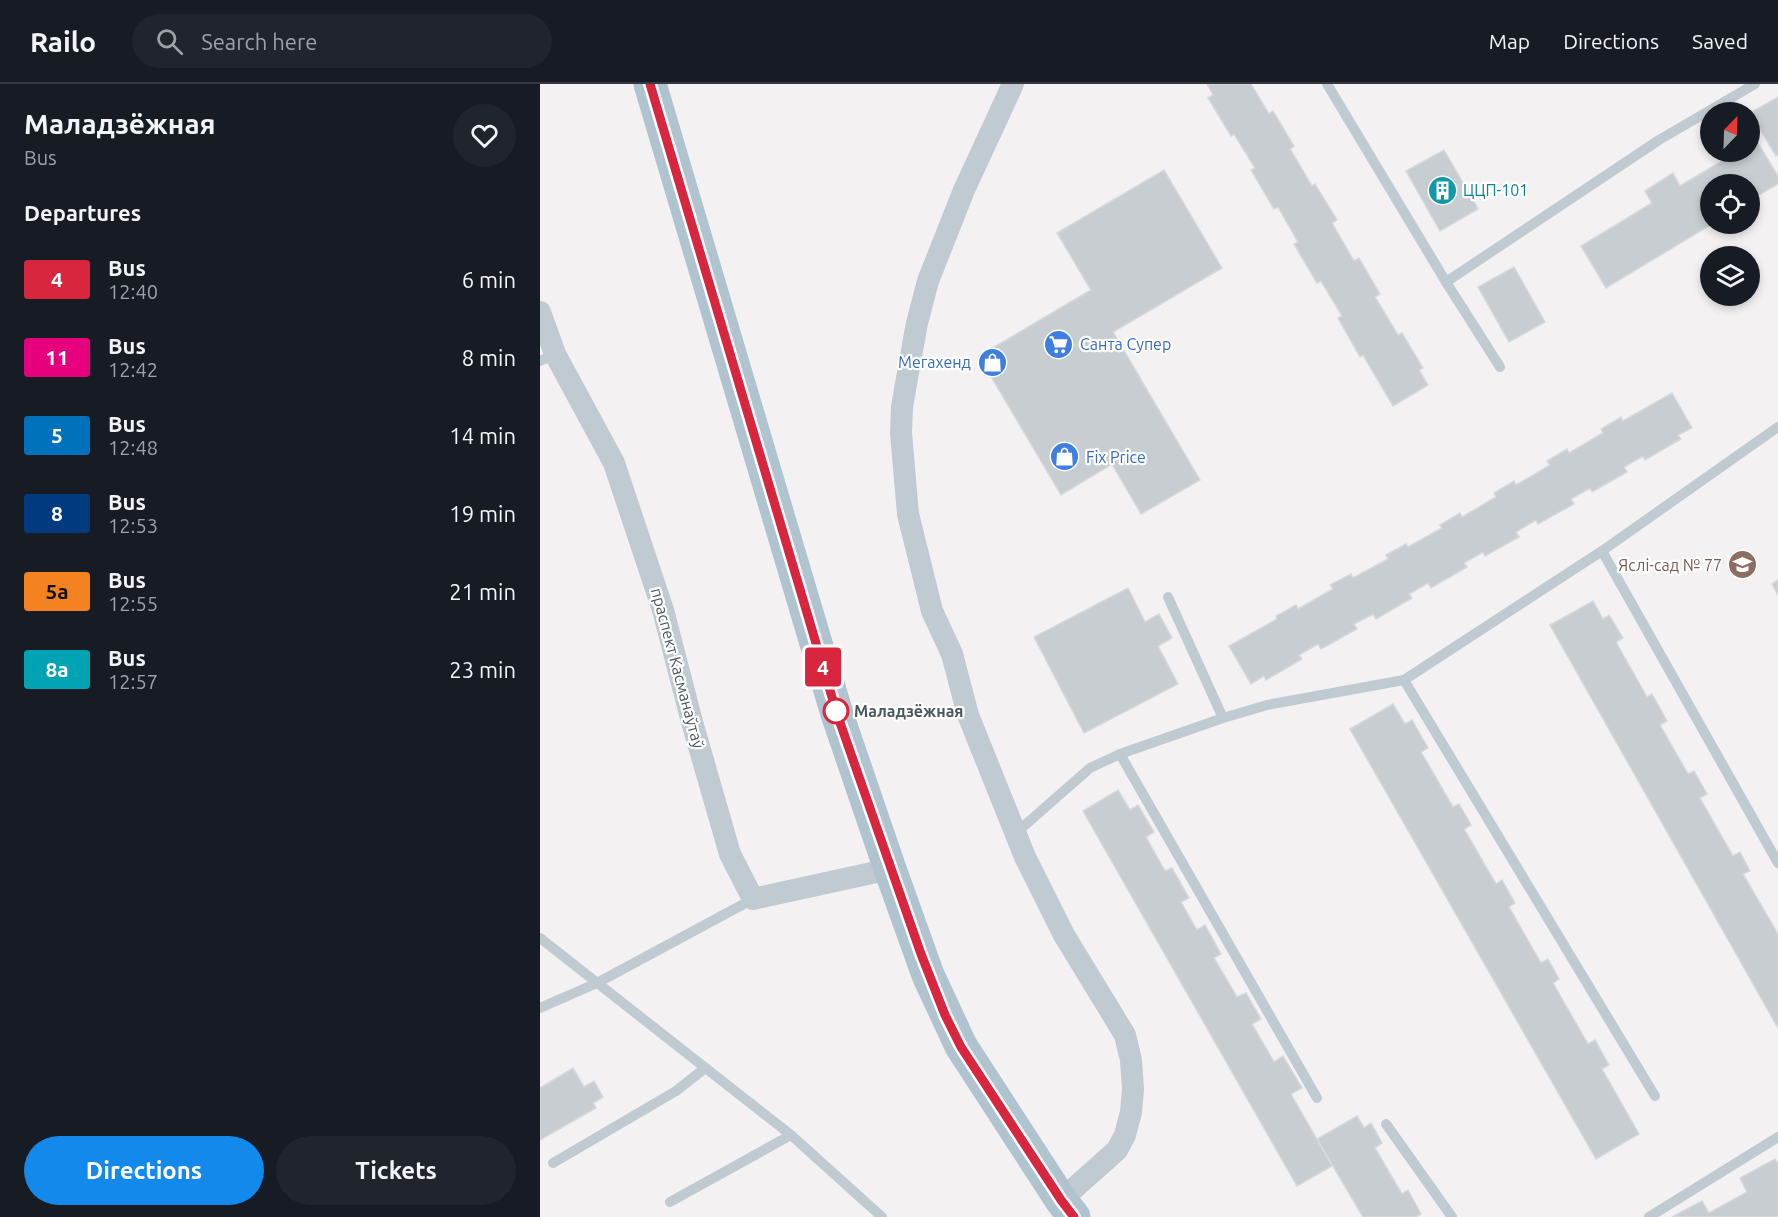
<!DOCTYPE html>
<html lang="en">
<head>
<meta charset="utf-8">
<style>
	:root { --surface:#171b24; --page:#20242c; --text:#f1f3f6; --muted:#9ea1a6; --line:#363941; --accent:#1389ec }
	body { margin:0; font-family:Ubuntu,sans-serif; background:var(--page); color:var(--text); height:100vh; display:flex; flex-direction:column; font-size:22px; white-space:nowrap }
	* { box-sizing:border-box; margin:0 }
	p { font-size:20px; color:var(--muted) }
	.icon { flex:none; width:33px; height:33px; fill:none; stroke:currentColor; stroke-width:2; stroke-linecap:round; stroke-linejoin:round }
	.map { position:relative; flex:1; overflow:hidden }
	.panel { display:flex; flex-direction:column; background:var(--surface); width:540px }
	.panel>* { flex:none }
	.badge { padding:0 12px; border-radius:4px; font-size:21px; line-height:39px }
	.needle { width:39px; rotate:23deg }
	.tools { position:absolute; left:1160px; top:18px; display:grid; gap:12px }
	.tools a { display:grid; place-items:center; width:60px; height:60px; border-radius:50%; background:var(--surface); box-shadow:0 3px 9px #0003; font-size:30px }
	.map>.badge { position:absolute; translate:-50% -50%; box-shadow:0 0 0 3px #fff }
	h2 { padding:0 24px; font-size:22px; line-height:54px }
	.round { display:grid; place-items:center; flex:none; width:63px; height:63px; border-radius:32px; background:var(--page) }
	.summary { display:flex; align-items:center; justify-content:space-between; height:102px; padding:0 24px }
	h1 { font-size:28px; font-weight:600; line-height:45px }
	.button { display:flex; gap:12px; margin-top:auto; padding:12px 24px }
	.button a { flex:1; height:69px; border-radius:36px; background:var(--accent); color:#fff; font-size:24px; font-weight:600; line-height:69px; text-align:center }
	.button a+a { background:var(--page); color:var(--text) }
	ul { padding:0; list-style:none }
	li { display:flex; align-items:center; gap:18px; height:78px; padding:0 24px }
	li div { flex:1 }
	li b { display:block; font-size:22px }
	li em { font-style:normal }
	li .badge { min-width:66px; font-weight:700; text-align:center }
	header { display:flex; align-items:center; gap:36px; box-sizing:border-box; height:84px; padding:0 30px; background:var(--surface); border-bottom:2px solid var(--line) }
	header strong { font-size:28px }
	nav { display:flex; gap:33px; margin-inline-start:auto; font-size:21px }
	.search { width:420px; height:54px; background:var(--page); display:flex; align-items:center; gap:15px; box-sizing:border-box; padding:0 21px; border-radius:33px; color:var(--muted); font-size:22px }
	main { display:flex; flex:1; min-height:0 }
	.map>svg:first-child { display:block }
</style>
</head>
<body>
<header>
<strong>Railo</strong>
<div class="search"><svg class="icon" aria-label="search" viewBox="0 0 24 24"><circle cx="10" cy="10" r="6"/><path d="M15 15l6 6"/></svg>Search here</div>
<nav><a>Map</a><a>Directions</a><a>Saved</a></nav>
</header>
<main>
<section class="panel">
<div class="summary"><div><h1>Маладзёжная</h1><p>Bus</p></div><a class="round"><svg class="icon" aria-label="heart" viewBox="0 0 24 24"><path d="M12 20l-8-8c-3-5 5-10 8-4 3-6 11-1 8 4z"/></svg></a></div>
<h2>Departures</h2>
<ul>
<li><span class="badge" style="background:#d7263d;color:#fff">4</span><div><b>Bus</b><p>12:40</p></div><em>6 min</em></li>
<li><span class="badge" style="background:#e6007e;color:#fff">11</span><div><b>Bus</b><p>12:42</p></div><em>8 min</em></li>
<li><span class="badge" style="background:#0072bc;color:#fff">5</span><div><b>Bus</b><p>12:48</p></div><em>14 min</em></li>
<li><span class="badge" style="background:#003b80;color:#fff">8</span><div><b>Bus</b><p>12:53</p></div><em>19 min</em></li>
<li><span class="badge" style="background:#f58220;color:#111">5а</span><div><b>Bus</b><p>12:55</p></div><em>21 min</em></li>
<li><span class="badge" style="background:#00a3b4;color:#fff">8а</span><div><b>Bus</b><p>12:57</p></div><em>23 min</em></li>
</ul>
<div class="button"><a>Directions</a><a>Tickets</a></div>
</section>
<div class="map">
<svg width="1238" height="1133" viewBox="0 0 1238 1133">
	<rect width="100%" height="100%" fill="#f4f1f2"/>
	<g fill="#c8cdd1" stroke="#d5d8dd" stroke-width="1.5">
		<path d="M667,0h44l18,30 4,-3 21,35 -4,3 22,37 3,-2 22,36 -5,3 22,38 5,-3 21,36 -5,3 23,38 4,-2 21,35 -4,2 9,15 -35,21 -30,-51 -3,2 -22,-39 4,-2 -21,-35 -4,2 -23,-39 4,-2 -20,-35 -4,2 -23,-39 4,-2 -21,-34 -3,2 -23,-38 5,-3z"/>
		<path d="M1238,13v57l-2,2 -26,-43z"/>
		<path d="M1216,56l22,36v8l-29,17v-17h-39v40h2l-106,64 -25,-42 71,-43 -7,-12 28,-18 7,13 57,-34h12v-8z"/>
		<path d="M904,66l34,59 -38,22 -34,-60z"/>
		<path d="M624,86l58,98 -109,64 87,148 -59,34 -29,-50 -51,31 -82,-139 112,-66 -34,-57z"/>
		<path d="M974,183l31,55 -36,20 -31,-55z"/>
		<path d="M1132,309l20,35 -14,7 3,4 -36,21 -2,-4 -19,11 3,5 -35,20 -2,-4 -19,11 3,5 -36,20 -2,-4 -20,12 3,5 -34,19 -2,-4 -19,11 3,4 -36,21 -3,-5 -19,11 3,4 -36,21 -3,-5 -19,10 3,5 -36,20 -3,-5 -19,11 3,4 -36,21 -2,-4 -13,8 -22,-38 48,-27 -1,-3 20,-11 2,4 35,-20 -3,-4 21,-11 2,4 35,-19 -2,-4 20,-11 2,3 34,-19 -2,-3 20,-12 2,4 34,-20 -2,-4 20,-12 2,4 34,-20 -3,-4 20,-12 2,4 34,-20 -2,-4 20,-12 2,4z"/>
		<path d="M1238,496v15l-6,-11z"/>
		<path d="M588,504l17,34 14,-8 13,24 -14,8 20,38 -94,49 -50,-96z"/>
		<path d="M1053,517l10,18 6,-4 14,23 -7,4 31,55 5,-3 15,27 -7,4 28,49 6,-3 13,23 -7,4 33,58 7,-4 10,19 -7,3 35,60v94l-228,-403z"/>
		<path d="M853,620l12,20 7,-4 16,28 -7,4 32,55 6,-3 12,21 -7,4 32,55 6,-4 13,23 -6,4 32,56 7,-4 11,20 -6,4 35,61 7,-4 14,25 -7,4 37,65 -43,25 -246,-430z"/>
		<path d="M578,706l12,20 8,-5 16,27 -8,5 19,34 7,-3 17,30 -8,4 16,28 8,-5 16,29 -7,4 23,39 9,-4 15,26 -9,5 22,38 9,-6 19,32 -11,6 41,72 -35,20 -214,-375z"/>
		<path d="M33,984l11,19 10,-6 9,16 -10,6 3,5 -56,32v-52z"/>
		<path d="M817,1032l7,12 7,-5 11,20 -7,5 27,46 6,-4 13,24 -5,3h-53l-46,-78z"/>
		<path d="M1235,1075l3,5v53h-106l30,-16 7,12 38,-21 -7,-14z"/>
	</g>
	<g fill="none" stroke-linecap="round" stroke-linejoin="round">
		<g stroke="#bfcad1" stroke-width="10">
			<path d="M787,0l119,198 54,85"/>
			<path d="M906,198l213,-142 96,-56"/>
			<path d="M0,277l15,-7"/>
			<path d="M1062,467l176,312"/>
			<path d="M628,513l55,121"/>
			<path d="M864,596l251,416"/>
			<path d="M580,670l197,344"/>
			<path d="M476,749l74,-65 30,-14 103,-36 44,-13 137,-25 198,-129 176,-124"/>
			<path d="M0,854l251,197 91,82"/>
			<path d="M0,924l57,-25 156,-84"/>
			<path d="M846,1040l66,93"/>
			<path d="M13,1079l123,-72 28,-22"/>
			<path d="M130,1118l121,-67"/>
			<path d="M1109,1133l129,-80"/>
		</g>
		<g stroke="#bfcad1" stroke-width="22">
			<path d="M473,0l-49,106 -36,91 -11,42 -8,44 -7,40 -1,26 7,81 24,97 20,43 16,61 57,142 39,78 61,100 6,25 2,29 -2,23 -6,23 -8,15 -56,50"/>
			<path d="M0,228l15,42 59,109 49,147 29,112 38,132 23,45 137,-30"/>
		</g>
		<path stroke="#b0c4d0" stroke-width="33" d="M110,0l187,630 53,155 38,106 33,71 100,154 13,17"/>
	</g>
	<g fill="none" stroke-linecap="round" stroke-linejoin="round">
		<defs>
			<path id="line" d="M110,0l187,630 84,240 24,61 16,32 100,153 13,17"/>
		</defs>
		<use href="#line" stroke="#fff" stroke-width="14"/>
		<use href="#line" stroke="#d7263d" stroke-width="9"/>
	</g>
	<defs>
		<symbol id="building-disc" viewBox="-11 -11 22 22"><circle r="9.5" fill="#0f9aa8" stroke="#fff"/><path d="M-4-6H4V6H1V3H-1V6H-4ZM-2.5-4.3h1.7v1.8h-1.7ZM.8-4.3h1.7v1.8H.8ZM-2.5-1h1.7V.8h-1.7ZM.8-1h1.7V.8H.8Z" fill="#fff"/></symbol>
		<symbol id="supermarket-disc" viewBox="-11 -11 22 22"><circle r="9.5" fill="#3f7fe0" stroke="#fff"/><path d="M-6-5.5h2.5l.6 2H6L4.5 2H-2.5L-4.4-4H-6ZM-1.5 3.2a1.3 1.3 0 1 0 .1 0ZM3 3.2a1.3 1.3 0 1 0 .1 0Z" fill="#fff"/></symbol>
		<symbol id="shop-disc" viewBox="-11 -11 22 22"><circle r="9.5" fill="#3f7fe0" stroke="#fff"/><path d="M-5-2.5h2.3a2.7 3.5 0 0 1 5.4 0H5L5.5 6h-11ZM-1.5-2.5h3a1.5 2.3 0 0 0-3 0Z" fill="#fff"/></symbol>
		<symbol id="school-disc" viewBox="-11 -11 22 22"><circle r="9.5" fill="#8d6e63" stroke="#fff"/><path d="M0-5L7-2L0 1L-7-2ZM-4 1L0 2.5L4 1V4Q0 6-4 4Z" fill="#fff"/></symbol>
	</defs>
	<g fill-rule="evenodd">
		<use href="#building-disc" x="886" y="90" width="33" height="33"/>
		<use href="#supermarket-disc" x="502" y="244" width="33" height="33"/>
		<use href="#shop-disc" x="436" y="262" width="33" height="33"/>
		<use href="#shop-disc" x="508" y="356" width="33" height="33"/>
		<use href="#school-disc" x="1186" y="464" width="33" height="33"/>
	</g>
	<circle fill="#fff" stroke="#d7263d" stroke-width="3" cx="296" cy="627" r="12"/>
	<g text-anchor="middle" dominant-baseline="central" stroke-width="4.5" stroke-linejoin="round" paint-order="stroke">
		<g font-size="16" fill="#0d838f" stroke="#fff" text-anchor="start">
			<text x="923" y="106">ЦЦП-101</text>
		</g>
		<g font-size="16" fill="#366cbe" stroke="#fff" text-anchor="start">
			<text x="540" y="260">Санта Супер</text>
			<text x="431" y="278" text-anchor="end">Мегахенд</text>
			<text x="546" y="373">Fix Price</text>
		</g>
		<g font-size="16" fill="#785e54" stroke="#fff" text-anchor="end">
			<text x="1182" y="481">Яслі-сад № 77</text>
		</g>
		<g font-size="16" fill="#485760" stroke="#fff">
			<text transform="translate(138 584) rotate(75)">праспект Касманаўтаў</text>
		</g>
		<g font-size="16" font-weight="bold" fill="#485760" stroke="#fff" text-anchor="start">
			<text x="314" y="627">Маладзёжная</text>
		</g>
	</g>
</svg>
<div class="tools">
<a><svg class="needle" viewBox="-14 -14 28 28"><path d="M0-13l5 13h-10z" fill="#e53935"/><path d="M0 13l5-13h-10z" fill="#9ea1a6"/></svg></a>
<a><svg class="icon" aria-label="locate" viewBox="0 0 24 24"><circle cx="12" cy="12" r="6"/><path d="M12 2v4M12 18v4M2 12h4M18 12h4"/></svg></a>
<a><svg class="icon" aria-label="layers" viewBox="0 0 24 24"><path d="M12 4l9 5-9 5-9-5zM3 14l9 5 9-5"/></svg></a>
</div>
<b class="badge" style="left:283px;top:583px;background:#d7263d;color:#fff">4</b>
</div>
</main>
</body>
</html>
